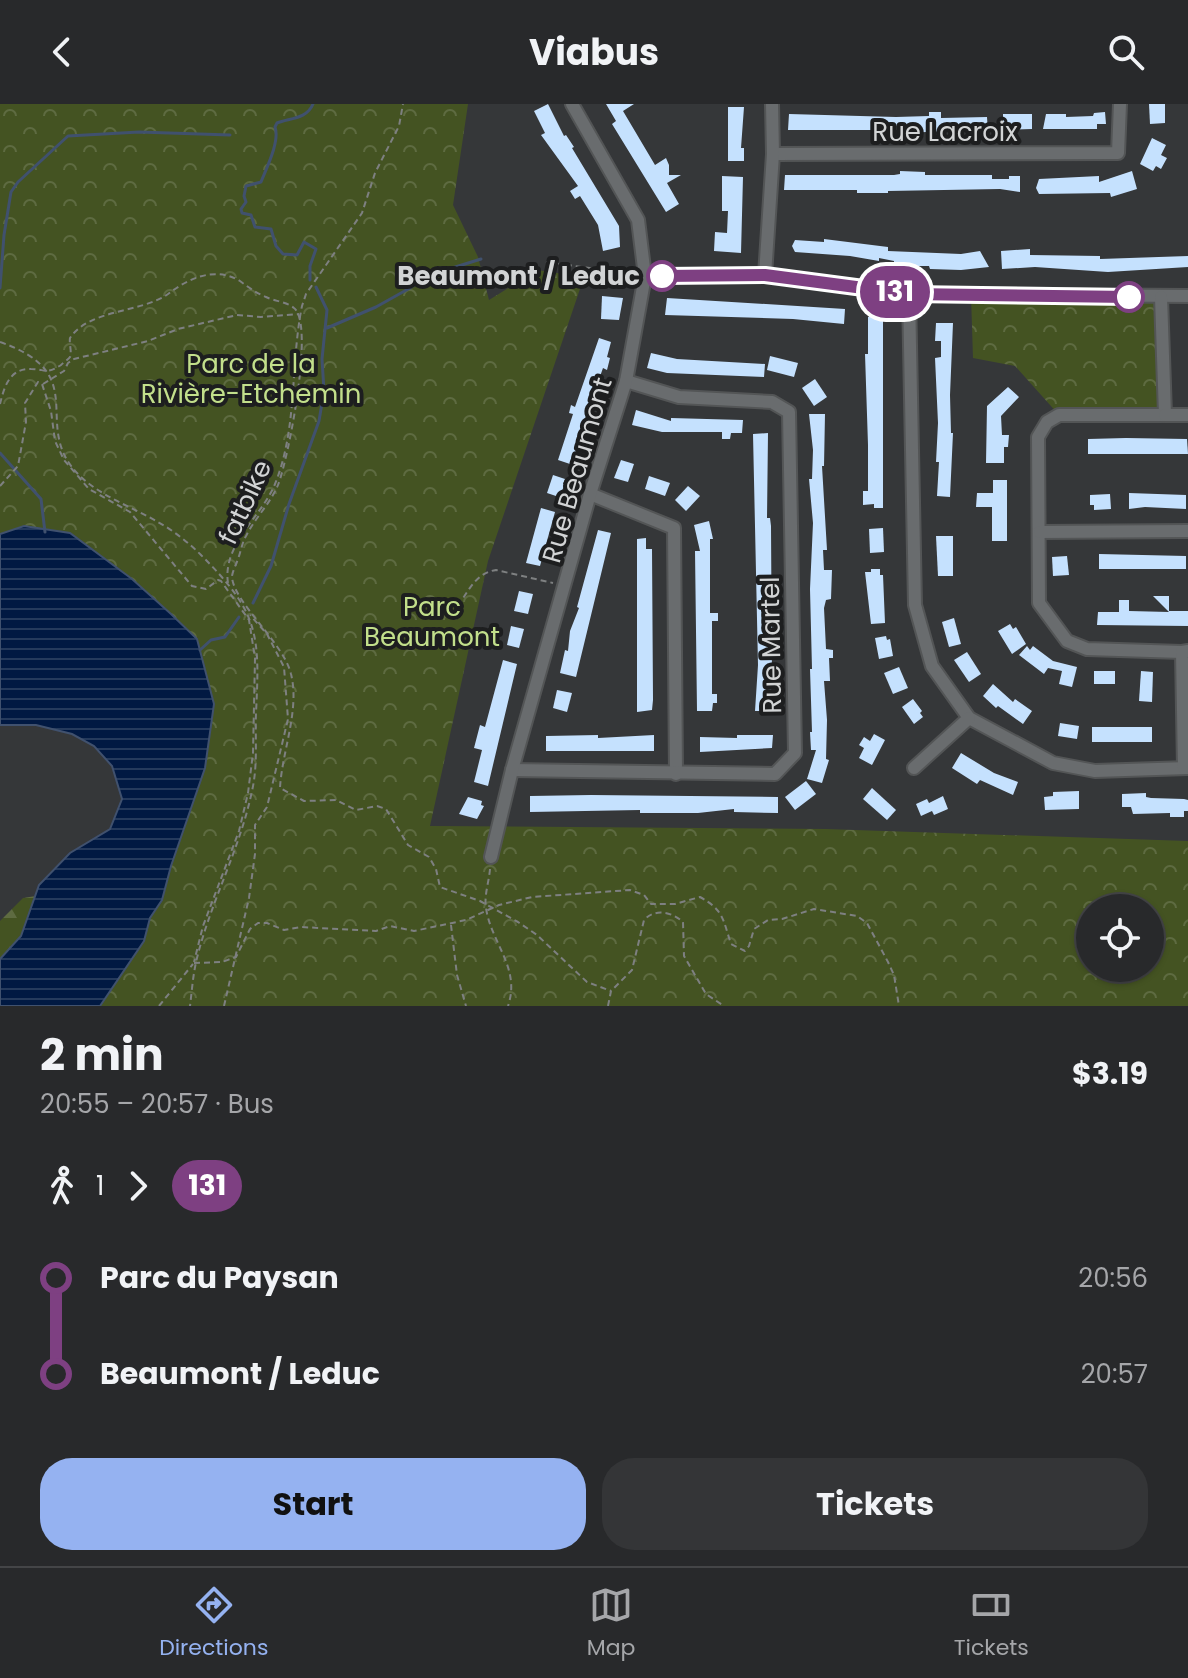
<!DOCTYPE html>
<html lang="en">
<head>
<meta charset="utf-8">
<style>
	:root { --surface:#28292b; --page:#343537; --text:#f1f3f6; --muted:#a5a6a9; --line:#444547; --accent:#95b2f1 }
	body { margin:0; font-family:Poppins,sans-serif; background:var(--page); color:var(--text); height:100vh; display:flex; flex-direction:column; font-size:30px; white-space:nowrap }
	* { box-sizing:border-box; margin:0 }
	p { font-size:26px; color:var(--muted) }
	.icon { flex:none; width:44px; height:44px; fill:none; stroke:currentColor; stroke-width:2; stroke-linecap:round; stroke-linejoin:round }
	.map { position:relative; height:902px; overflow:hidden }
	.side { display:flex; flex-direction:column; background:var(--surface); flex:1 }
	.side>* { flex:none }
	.badge { padding:0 16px; border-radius:26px; font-size:28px; line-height:52px }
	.buttons { position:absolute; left:1076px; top:790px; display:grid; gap:16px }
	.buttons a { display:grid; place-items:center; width:88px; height:88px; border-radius:50%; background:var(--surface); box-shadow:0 2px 6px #0004,0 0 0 2px var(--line); font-size:40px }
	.map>.badge { position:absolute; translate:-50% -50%; box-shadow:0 0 0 4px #fff }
	.legs { display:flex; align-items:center; gap:12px; height:88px; padding:0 40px; font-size:26px }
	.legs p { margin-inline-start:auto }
	.head { display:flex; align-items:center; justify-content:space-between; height:136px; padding:0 40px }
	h1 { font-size:44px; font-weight:700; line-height:60px }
	.cta { display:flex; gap:16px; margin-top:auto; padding:16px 40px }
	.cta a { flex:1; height:92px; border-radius:32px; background:var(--accent); color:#111; font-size:32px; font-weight:700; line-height:92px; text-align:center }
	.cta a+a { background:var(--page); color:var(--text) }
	ul { padding:0 40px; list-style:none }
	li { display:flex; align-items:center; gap:28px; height:96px; font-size:30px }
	li i { display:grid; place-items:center; width:12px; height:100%; margin:0 10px; background:currentColor }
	li i::after { content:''; width:20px; height:20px; margin:-10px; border:6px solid; border-radius:50%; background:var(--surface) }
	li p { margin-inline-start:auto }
	li:first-child i { background:linear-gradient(#0000 50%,currentColor 0) }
	li:last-child i { background:linear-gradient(currentColor 50%,#0000 0) }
	header { display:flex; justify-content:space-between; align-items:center; height:104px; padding:0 40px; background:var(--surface); font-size:36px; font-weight:700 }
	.tabs { display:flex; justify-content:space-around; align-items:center; height:112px; border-top:2px solid var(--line); background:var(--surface); font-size:22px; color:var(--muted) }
	.tabs a { display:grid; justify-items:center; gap:4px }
	.tabs .active { color:var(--accent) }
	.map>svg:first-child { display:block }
</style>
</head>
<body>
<header><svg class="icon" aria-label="back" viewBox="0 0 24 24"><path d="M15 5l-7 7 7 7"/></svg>Viabus<svg class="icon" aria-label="search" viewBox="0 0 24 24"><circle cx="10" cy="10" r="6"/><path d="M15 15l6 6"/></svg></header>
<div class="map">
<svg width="1188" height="902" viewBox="0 0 1188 902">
	<defs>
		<pattern id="forest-firs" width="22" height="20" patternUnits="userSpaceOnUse" patternTransform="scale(2)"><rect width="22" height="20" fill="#445322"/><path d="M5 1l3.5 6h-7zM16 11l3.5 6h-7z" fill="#5e6b41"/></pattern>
		<pattern id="park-crowns" width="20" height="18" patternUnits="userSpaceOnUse" patternTransform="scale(2)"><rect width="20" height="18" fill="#445322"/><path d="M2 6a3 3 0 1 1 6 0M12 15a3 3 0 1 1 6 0" fill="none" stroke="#5e6b41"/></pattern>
		<pattern id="water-rules" width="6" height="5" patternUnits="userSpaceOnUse" patternTransform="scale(2)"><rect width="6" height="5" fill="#011942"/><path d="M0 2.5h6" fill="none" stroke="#253a5c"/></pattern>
	</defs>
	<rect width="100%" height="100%" fill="#353739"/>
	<path fill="url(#forest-firs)" d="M36,792l-15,40 -21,23v-38l23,-23z"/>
	<g fill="url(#park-crowns)" fill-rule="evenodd">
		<path d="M0,0h468l-15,101 25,52 11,43 48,-30 47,7 -96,284 -58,265 395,3 363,12v165h-1151l133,-231 -170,-152zM1090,804h60v60h-60z"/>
		<path d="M971,191l190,2 4,118h-106l-44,-49 -42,-8z"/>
	</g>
	<path fill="url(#water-rules)" stroke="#40516e" stroke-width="2" d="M24,422l46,7 62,46 39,35 26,25 17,65 -9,64 -34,98 -9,34 -12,18 -6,23 -44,65h-100v-47l21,-23 18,-51 31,-32 40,-24 12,-30 -10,-33 -18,-20 -22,-12 -36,-9h-36v-191z"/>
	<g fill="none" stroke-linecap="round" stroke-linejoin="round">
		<g stroke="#40516e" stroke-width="3">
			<path d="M310,176v-14l6,-17 -12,-7 -7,13 -14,-1 -7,-8 -5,-17 -16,-2 -4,-12 -9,-2 -1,-4 5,-7 -2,-6 2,-10 15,-4c6,-15 19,-41 14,-55l2,-4c13,-5 30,-4 36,-19"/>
			<path d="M0,184l4,-53 7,-43 7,-10 50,-46 71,-4 91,3"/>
			<path d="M327,224l49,-21 34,-19 27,-20 12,1 32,-10"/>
			<path d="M0,349l41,46 4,33"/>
			<path d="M253,499l18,-37 18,-62 30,-83 5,-30 -2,-32 5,-49 -11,-23"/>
			<path d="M200,546l11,-10 14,-3 14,-20"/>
		</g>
	</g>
	<g fill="#c5e1fe">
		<path d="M548,0l16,32 2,-1 8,12 -2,1 47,78 1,21 -17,4 -5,-26 -18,-29 -5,3 -5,-8 8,-5 -37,-51 4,-2 -11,-22z"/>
		<path d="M606,0h28l-11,7 32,54 11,-7 3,7v10h12l-14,8 12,21 -13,8 -54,-88 4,-3z"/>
		<path d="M1149,0h16v19l-15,1z"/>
		<path d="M728,3h16l-3,41h3v13h-16z"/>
		<path d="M929,8h12v6l46,-1 1,16h-17v-3l-67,3v-3h-116l1,-16 107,3 33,-1z"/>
		<path d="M1105,8l1,12h-9v5h-54l3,-15h20v3l27,-1 1,-3z"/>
		<path d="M1003,10h29v15l-29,1z"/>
		<path d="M1152,34l14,7 -5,10 6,3 -6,11 -5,-3 -3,5 -13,-7z"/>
		<path d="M900,67l25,1v3h67v4h17v-3h11v16l-20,-3 -112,2v2h-31v-3h-73l1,-15h109l6,-1z"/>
		<path d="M1132,67l5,18 -26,8 -1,-4 -71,1 -3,-6 3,-9 60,-3v6z"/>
		<path d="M722,72l21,1 -2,76 -27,-2 1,-19 12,1 1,-22h-6z"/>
		<path d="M824,135l64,8v4l73,3 19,-3 9,16 -28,3 -31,-1 -1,-3h-35v-5l-15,-3v3l-29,-5 -55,-4 -3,-6 3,-6 29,2z"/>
		<path d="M1030,145v6l70,1v3l88,-3v11l-80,5 -73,-5 -33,2 -1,-18z"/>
		<path d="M602,192l21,2 -4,22 -18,-1z"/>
		<path d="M667,194l178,11 -1,15 -51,-5 -128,-4z"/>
		<path d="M883,212v192h-9v-4l-11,1v-14h5v-46l-3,-91h3v-37z"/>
		<path d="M936,219h17l-3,72 1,38h2l-3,64 -13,-1 2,-34h-3l2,-39 -3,-65 6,-1v-16h-6z"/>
		<path d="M599,234l12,4 -4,15 3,1 -3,12 -4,-2 -23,65 -6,26h-2l-2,5 -12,-4 15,-46 -4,-1 2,-8 4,2z"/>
		<path d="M651,249l26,6 88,5 -1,13 -97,-4 -20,-5z"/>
		<path d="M770,252l28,7 -4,14 -27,-7z"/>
		<path d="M815,275l12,18 -13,9 -12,-18z"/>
		<path d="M1008,283l11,10 -18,19 1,19h7l-1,12h-4v16h-18l1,-57z"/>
		<path d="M636,306l35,11v-3l72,2 -1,13h-11l-1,6h-8v-7h-60l-30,-7z"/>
		<path d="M809,310h16l-1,52h-2l5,84h-4l1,20h8l-1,29 -5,1 -2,8 2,41 7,1v8h-4l1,23h-6l3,39 -1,39 3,1 -7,23 -15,-4 9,-29h-5l-1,-18h2l-2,-63h2l-2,-80 3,-66 -4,-44h3l1,-29z"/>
		<path d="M768,329l-1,85h3l1,8 1,156 -3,29h-14l3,-46 -5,-231z"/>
		<path d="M1126,334l61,1 1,15h-100v-15z"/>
		<path d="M621,356l13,4 -6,18 -14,-4z"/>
		<path d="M553,371l12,4 -2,5h2l-6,13 -12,-4z"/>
		<path d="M649,372l21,7 -5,13 -20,-7z"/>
		<path d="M993,376h14v61h-15v-34h-16l1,-14h16z"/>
		<path d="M688,382l12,10 -14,15 -11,-11z"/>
		<path d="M1129,389l57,2v14l-41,-2 -16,2z"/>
		<path d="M1110,390l1,15 -17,1v-5h-4v-10z"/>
		<path d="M541,404l14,4 -15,54 -14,-3z"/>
		<path d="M709,417l4,18h-3v74h8v8h-6v73h5v9h-4l-1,8h-15l-2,-160h5l-6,-26z"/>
		<path d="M883,424l1,24 -14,1 -1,-24z"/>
		<path d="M598,426l13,3 -35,144 -16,-4 5,-23 3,1 2,-20 9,-23 -2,-1z"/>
		<path d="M936,432h17v40h-15z"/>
		<path d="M646,434v11h6l1,151 -1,10 -15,2v-173z"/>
		<path d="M1099,450l87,2v13h-87z"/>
		<path d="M1067,452l2,19 -16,1 -1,-19z"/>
		<path d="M871,465h9v6h3l2,48 -14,1 -6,-52h6z"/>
		<path d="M519,487l14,3 -5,20 -14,-3z"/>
		<path d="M1153,492h16v15h19v15l-91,-1 1,-13h21v-12h10v11l40,1z"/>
		<path d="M954,514l7,26 -12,3 -7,-25z"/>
		<path d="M1010,520l3,5 3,-2 10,17 -14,10 -14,-23z"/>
		<path d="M511,522l13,3 -5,19 -12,-3z"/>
		<path d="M886,532l1,4 3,-1 3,17 -14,3 -4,-21z"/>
		<path d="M1027,542l3,4 3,-4 20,15 24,6 -5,20 -13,-3 3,-13 -14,-3 -4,6 -25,-19z"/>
		<path d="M967,548l14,22 -12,8 -15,-22z"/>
		<path d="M503,556l14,4 -29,122 -14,-4 8,-32 -8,-2 6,-23 5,2z"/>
		<path d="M899,563l9,21 -15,6 -9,-21z"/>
		<rect x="1094" y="567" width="21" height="13"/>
		<path d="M1141,567l12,1 -1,30 -13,-1z"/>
		<path d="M993,580l20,18 2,-3 17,12 -9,13 -25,-18 -2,2 -13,-12z"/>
		<path d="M557,586l15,3 -5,19 -14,-4z"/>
		<path d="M913,595l9,12 -2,2 3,4 -9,7 -12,-17z"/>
		<path d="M1060,619l19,3 -2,13 -19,-3z"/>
		<rect x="1092" y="623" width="60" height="15"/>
		<path d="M874,630l11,6 -13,25 -13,-7 5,-10 -5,-3 5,-8 6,4z"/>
		<path d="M598,631v3l56,-3v16h-108v-15z"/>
		<path d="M737,631h36l-1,13 -72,4v-15l37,1z"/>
		<path d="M961,649l33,20 24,9 -5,13 -33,-15 -3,4 -25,-16z"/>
		<path d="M806,677l10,13 -21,16 -10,-13z"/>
		<path d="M872,684l24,22 -9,10 -24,-21z"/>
		<path d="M1079,687v18l-34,1 -1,-13 9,-1v-4z"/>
		<path d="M1146,689v4l5,1 33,1 4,1v11h-4v6h-14v-4l-37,1 -2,-7h-9v-13z"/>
		<path d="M591,691l187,2v16l-44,-1v-3l-36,4h-58v-3l-110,2v-16z"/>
		<path d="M943,692l5,13 -14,6 -2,-4 -11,5 -5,-12 11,-5 2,4z"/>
		<path d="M468,693l14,4 -1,4 3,1 -7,13 -18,-5z"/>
	</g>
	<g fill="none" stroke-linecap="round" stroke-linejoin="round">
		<defs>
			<g id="minor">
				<path d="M773,50l345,-1 2,-49"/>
				<path d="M765,171l8,-121 -1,-50"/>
				<path d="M645,172l120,-1 144,19 279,2"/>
				<path d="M909,190l6,311 17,61 37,52 84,45 42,8 93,-3"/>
				<path d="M1161,193l4,118h-106l-12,7 -9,15 1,166 28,38 20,8 95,3"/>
				<path d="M1165,311h23"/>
				<path d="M590,390l84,34 2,246"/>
				<path d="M1040,428l148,-1"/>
				<path d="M914,664l55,-50"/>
				<path d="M1184,664l-2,-116 6,-1"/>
				<path d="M512,666l263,4 20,-21 -6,-341 -17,-10 -93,-5 -53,-16"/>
				<path d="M491,753l21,-87 78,-276 36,-113 19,-105 -7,-56 -66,-116"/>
			</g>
		</defs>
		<use href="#minor" stroke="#535556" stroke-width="16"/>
		<g stroke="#7e8081" stroke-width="2" stroke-dasharray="6 4" stroke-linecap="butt">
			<path d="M546,158l86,12"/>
			<path d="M0,238c95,33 28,84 80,134 22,21 52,31 78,46 16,9 31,21 43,33 58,58 59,79 55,158 -1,26 2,52 -4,78 -12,58 -41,110 -55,167 -4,16 -5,32 -7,48"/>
			<path d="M43,280l21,-13 4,-8 6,-4 74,-18 30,-12 59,-14 24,2 38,-3"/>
			<path d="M0,300c4,-16 9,-36 31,-35 15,0 14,6 30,-4 2,-2 8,-6 9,-8 2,-5 -1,-14 0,-19 19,-29 71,-25 98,-44 21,-16 47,-28 72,-13 8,6 16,12 26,16 8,4 21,5 28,11 21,16 -6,152 -16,177 -8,19 -23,33 -32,51 -4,7 -5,15 -8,23 -2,6 -5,11 -6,17 0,25 52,67 59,98 9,36 -9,77 -11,114l24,13 32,-1 20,10 21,-4 9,3 22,36 21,12 7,12 4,18 40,14 38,21 19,13 50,47 24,9"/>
			<path d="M0,382l18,-20 8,-44 -1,-19 13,-21 4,2 9,27 4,30 9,19 25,29 41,23 62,74 14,3 12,-9 3,1 28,39 6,38 -2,95 -5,40 -9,38 -36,95 -9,36"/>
			<path d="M228,479c-6,-38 34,-67 47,-99 23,-57 15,-119 27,-178l4,-12 56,-81 13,-40 24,-47 4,-22"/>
			<path d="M458,502c11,-16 18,-33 38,-36l57,13"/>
			<path d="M490,765c-1,13 -6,26 -4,39 5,35 35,60 22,98"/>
			<path d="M451,821l6,50 9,31"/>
			<path d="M194,859l28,-1 14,-5 14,-28 8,-6h9l17,7 17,-3 75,4 14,-5 24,5 52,-11 33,-15 33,-8 98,-7 14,5 7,9h24l25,-7c24,13 23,23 31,47l14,7 4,-5 5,-17 14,-9 14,-1 32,-10 43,7 10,7 21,39 6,13 5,31"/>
			<path d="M159,902l34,-42"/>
			<path d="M224,902l25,-108 6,-44v-29l12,-18 21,-88 -4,-52 -17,-33 -17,-19"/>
			<path d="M608,902l3,-15 21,-21 12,-50c11,-12 28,-8 39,2l1,34 22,38 18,12"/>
		</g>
		<use href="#minor" stroke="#696c6e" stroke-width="12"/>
	</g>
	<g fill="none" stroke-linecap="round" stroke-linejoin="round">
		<defs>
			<path id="line-1" d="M662,172l103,-1 144,19 220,3"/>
		</defs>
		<use href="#line-1" stroke="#fff" stroke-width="18"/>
		<use href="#line-1" stroke="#7e4082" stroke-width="12"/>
	</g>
	<g fill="#fff" stroke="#7e4082" stroke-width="4">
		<circle cx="662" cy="172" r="14"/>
		<circle cx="1129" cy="193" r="14"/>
	</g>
	<g text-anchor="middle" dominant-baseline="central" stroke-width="8" stroke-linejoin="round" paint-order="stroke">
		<g font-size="26" fill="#d2d4d5" stroke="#1d1e1f">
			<text x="945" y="28">Rue Lacroix</text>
			<text transform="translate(577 366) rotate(-74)">Rue Beaumont</text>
			<text transform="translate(245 398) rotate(-65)">fatbike</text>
			<text transform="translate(771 541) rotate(-91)">Rue Martel</text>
		</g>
		<g font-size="26" font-weight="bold" fill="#d2d4d5" stroke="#1d1e1f" text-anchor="end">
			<text x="640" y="172">Beaumont / Leduc</text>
		</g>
		<g font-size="26" fill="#c2df8b" stroke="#1d1e1f">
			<text x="251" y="260">Parc de la<tspan x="251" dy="30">Rivière-Etchemin</tspan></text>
			<text x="432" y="503">Parc<tspan x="432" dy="30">Beaumont</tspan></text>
		</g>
	</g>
</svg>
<div class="buttons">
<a><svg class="icon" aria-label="locate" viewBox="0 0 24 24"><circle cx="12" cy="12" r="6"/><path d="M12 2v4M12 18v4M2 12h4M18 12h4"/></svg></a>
</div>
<b class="badge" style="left:895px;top:188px;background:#7e4082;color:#fff">131</b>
</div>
<section class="side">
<div class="head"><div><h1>2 min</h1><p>20:55 – 20:57 · Bus</p></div><b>$3.19</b></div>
<div class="legs"><svg class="icon" aria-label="walk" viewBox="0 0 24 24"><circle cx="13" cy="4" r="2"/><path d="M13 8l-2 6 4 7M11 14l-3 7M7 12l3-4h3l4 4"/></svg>1<svg class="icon" aria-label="forward" viewBox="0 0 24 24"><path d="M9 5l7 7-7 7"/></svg><b class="badge" style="background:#7e4082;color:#fff">131</b></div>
<ul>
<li><i style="color:#7e4082"></i><b>Parc du Paysan</b><p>20:56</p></li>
<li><i style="color:#7e4082"></i><b>Beaumont / Leduc</b><p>20:57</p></li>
</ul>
<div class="cta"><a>Start</a><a>Tickets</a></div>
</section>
<nav class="tabs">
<a class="active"><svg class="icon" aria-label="directions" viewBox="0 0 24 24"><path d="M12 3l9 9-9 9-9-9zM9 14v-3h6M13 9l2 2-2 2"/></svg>Directions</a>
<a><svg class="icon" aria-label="map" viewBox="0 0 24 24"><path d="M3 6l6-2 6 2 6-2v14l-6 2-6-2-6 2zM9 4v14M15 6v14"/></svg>Map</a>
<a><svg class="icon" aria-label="tickets" viewBox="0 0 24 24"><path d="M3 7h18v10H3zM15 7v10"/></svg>Tickets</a>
</nav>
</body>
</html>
